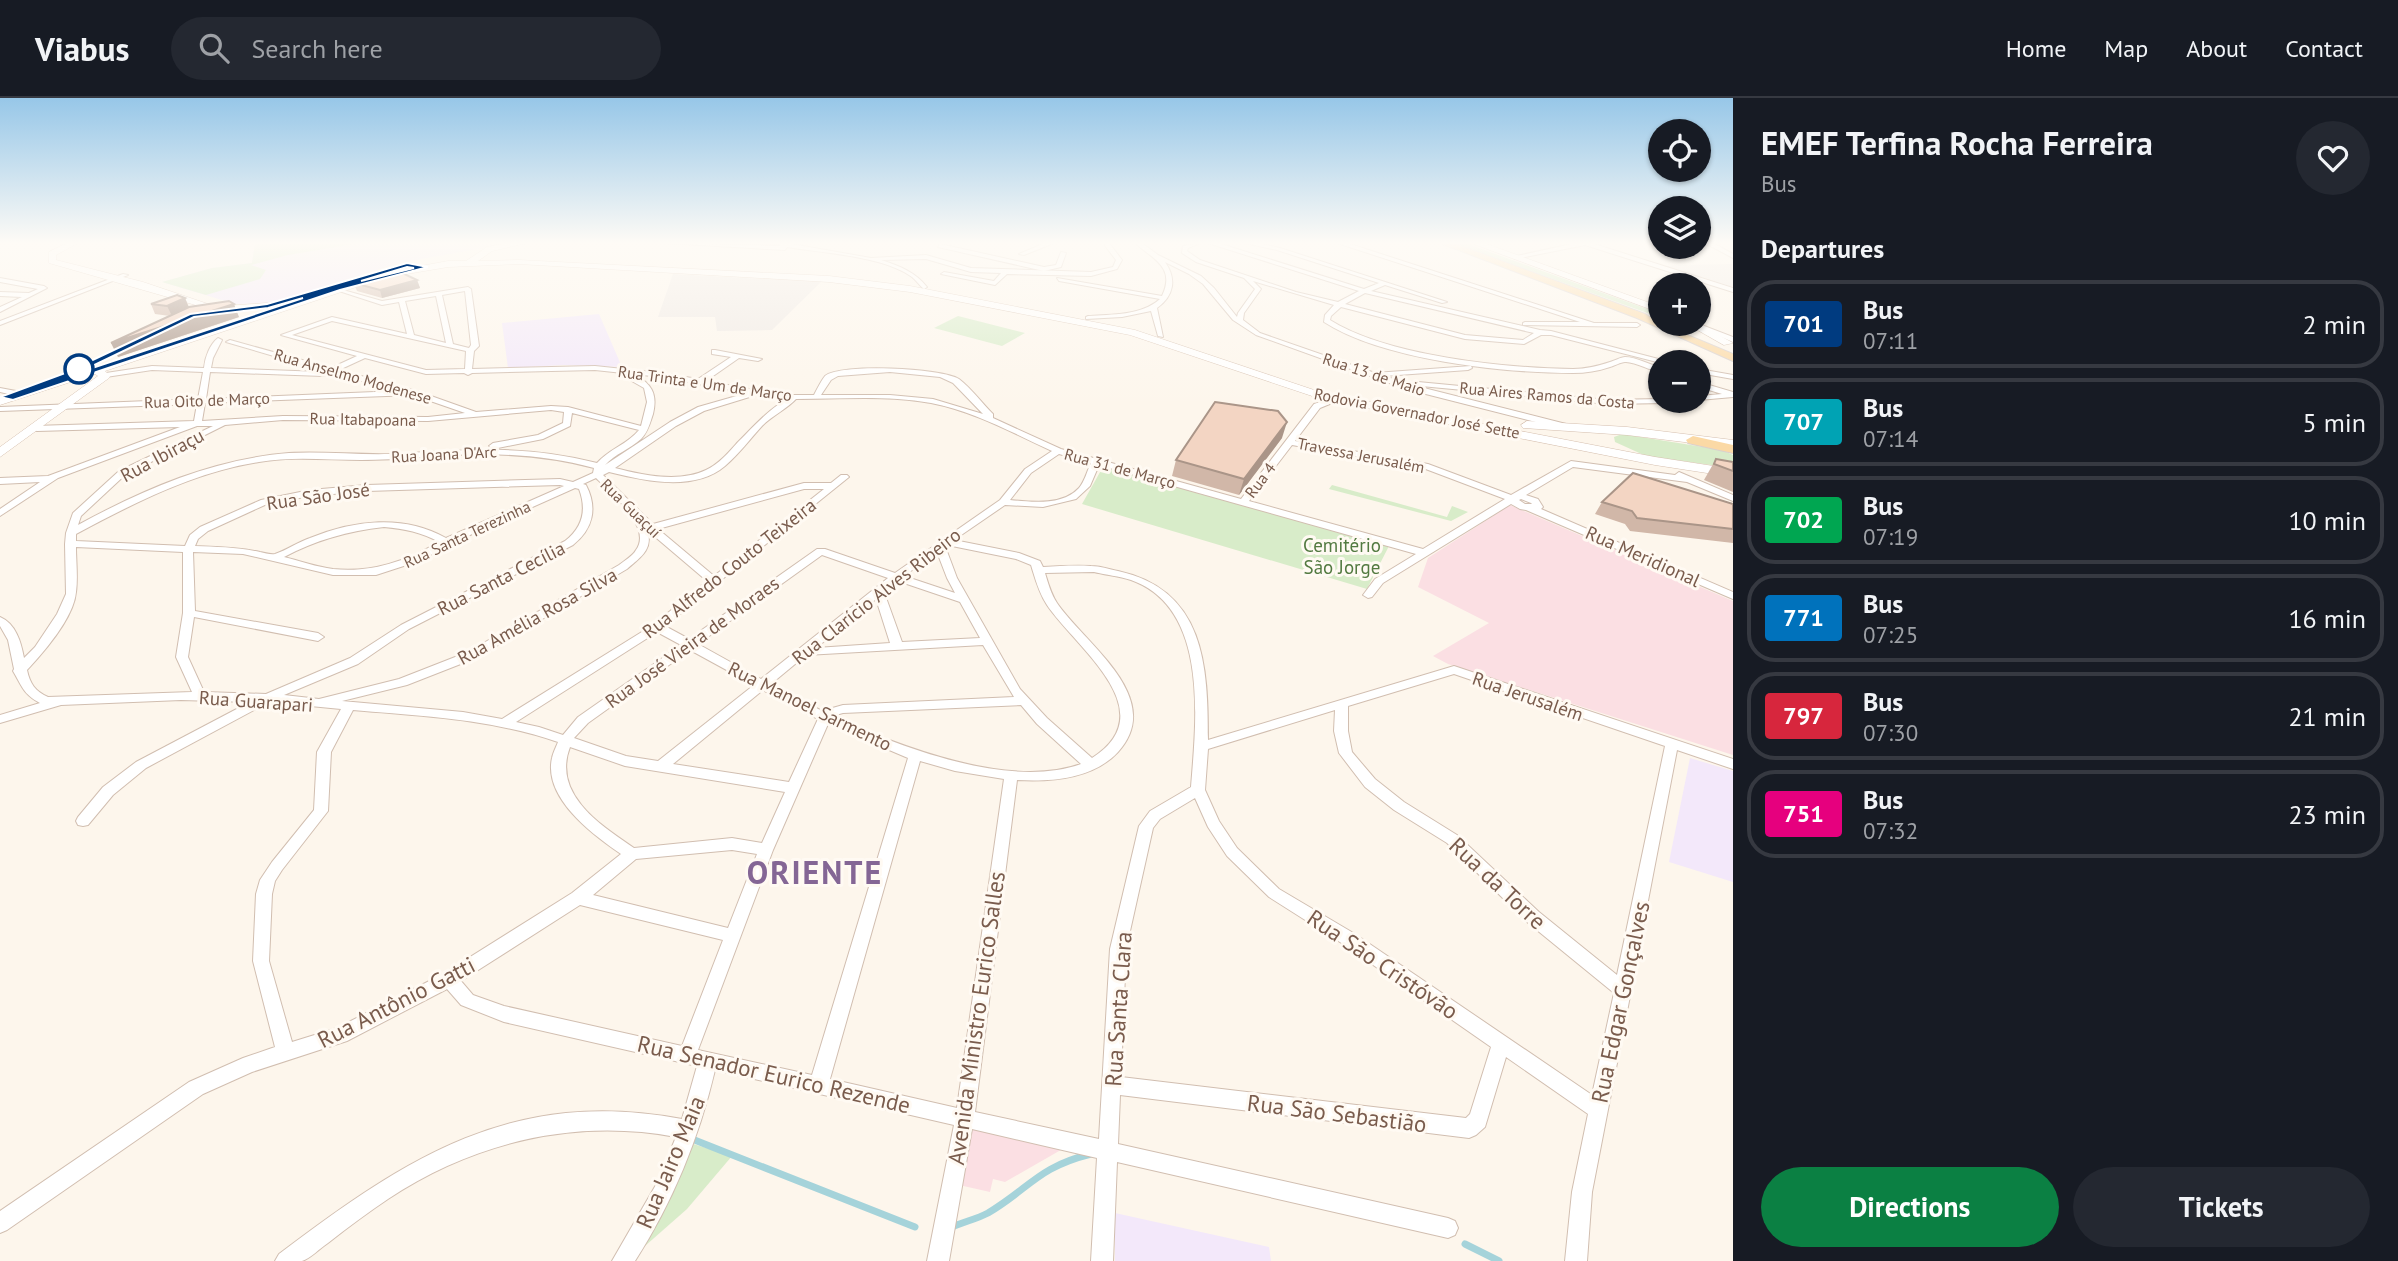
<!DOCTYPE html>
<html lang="en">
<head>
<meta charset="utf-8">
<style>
	:root { --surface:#171b24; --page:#242831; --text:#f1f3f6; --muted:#9ea1a6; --line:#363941; --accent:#0b8043 }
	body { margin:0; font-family:"PT Sans",sans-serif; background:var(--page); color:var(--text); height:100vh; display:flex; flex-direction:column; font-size:26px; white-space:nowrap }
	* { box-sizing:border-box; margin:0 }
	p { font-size:23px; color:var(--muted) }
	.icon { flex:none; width:38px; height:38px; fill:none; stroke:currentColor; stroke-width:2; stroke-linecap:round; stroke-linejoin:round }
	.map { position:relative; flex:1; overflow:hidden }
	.details { display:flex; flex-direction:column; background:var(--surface); width:665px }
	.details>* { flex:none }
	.badge { padding:0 14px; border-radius:5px; font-size:24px; line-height:46px }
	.buttons { position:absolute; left:1648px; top:21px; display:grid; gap:14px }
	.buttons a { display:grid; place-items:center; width:63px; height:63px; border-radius:50%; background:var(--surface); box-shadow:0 2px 5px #0004; font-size:35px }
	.map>.badge { position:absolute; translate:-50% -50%; box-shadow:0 0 0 4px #fff }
	h2 { padding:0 28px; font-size:26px; line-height:63px }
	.round { display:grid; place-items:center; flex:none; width:74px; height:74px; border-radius:37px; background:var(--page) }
	.summary { display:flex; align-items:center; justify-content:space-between; height:119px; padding:0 28px }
	h1 { font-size:33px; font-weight:600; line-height:52px }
	.action { display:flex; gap:14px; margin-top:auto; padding:14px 28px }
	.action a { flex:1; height:80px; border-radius:42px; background:var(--accent); color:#fff; font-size:28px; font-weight:600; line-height:80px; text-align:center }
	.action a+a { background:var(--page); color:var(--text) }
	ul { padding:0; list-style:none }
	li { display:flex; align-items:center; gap:21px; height:88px; margin:0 14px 10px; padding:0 14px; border:4px solid var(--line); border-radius:28px }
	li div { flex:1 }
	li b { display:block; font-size:26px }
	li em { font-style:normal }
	li .badge { min-width:77px; font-weight:700; text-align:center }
	header { display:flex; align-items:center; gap:42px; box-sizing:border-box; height:98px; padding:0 35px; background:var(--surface); border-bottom:2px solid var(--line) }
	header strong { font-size:33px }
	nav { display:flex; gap:38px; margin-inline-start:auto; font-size:24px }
	.search { width:490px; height:63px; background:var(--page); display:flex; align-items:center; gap:18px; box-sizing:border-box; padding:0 24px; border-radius:38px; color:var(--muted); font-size:26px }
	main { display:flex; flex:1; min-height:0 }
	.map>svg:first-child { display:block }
</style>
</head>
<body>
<header>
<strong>Viabus</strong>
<div class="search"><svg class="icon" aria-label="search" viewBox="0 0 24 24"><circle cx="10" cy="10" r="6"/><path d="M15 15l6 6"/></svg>Search here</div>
<nav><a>Home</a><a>Map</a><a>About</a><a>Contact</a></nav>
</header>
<main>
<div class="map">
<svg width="1733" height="1163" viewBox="0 0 1733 1163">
	<rect width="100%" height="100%" fill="#fdf6ec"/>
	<g fill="#efe9e4">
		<path d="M1732,166l1,23 -68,-21 17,-1z"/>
		<path d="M673,176l148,8 -49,48 -55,1 -2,-14h-57z"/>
	</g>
	<g fill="#f3e8fa">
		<path d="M255,145h256l-112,20 -128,40 -36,1 -73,-22 50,-14 40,-5z"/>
		<path d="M599,216l23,53 -58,-2 -56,3 -6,-45z"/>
		<path d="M1690,660l43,13v111l-64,-20z"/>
		<path d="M1115,1115l154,34 2,14h-156z"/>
	</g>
	<g fill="#fbdfe3">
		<path d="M1510,407l223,96v154l-285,-91 -15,-8 56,-33 -71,-36 10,-29z"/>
		<path d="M975,1025l91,24 -61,35 -12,-3 -3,13 -31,-7 4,-44z"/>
	</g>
	<g fill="#d8ecc9">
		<path d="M255,145h105l-72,12 -37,10 15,5 -6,9 -54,16 -44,-13 50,-14 40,-5z"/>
		<path d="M1453,145h12l196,71v4z"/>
		<path d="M958,218l67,17 -23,13 -68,-18z"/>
		<path d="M1622,336l100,16 11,5v13l-87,-12 -31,-14 -1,-5z"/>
		<path d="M1104,367l286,79 -23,45 -285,-85z"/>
		<path d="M1332,387l115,32 5,-11 16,6 -17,9 -122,-32z"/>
		<path d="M687,1044l45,14 -45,53 -50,44z"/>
	</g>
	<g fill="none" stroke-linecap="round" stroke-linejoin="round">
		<g stroke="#a5d3da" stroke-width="7">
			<path d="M692,1041l223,88"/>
			<path d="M952,1129c11,-5 25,-8 36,-14 42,-25 50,-46 103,-59"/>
			<path d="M1465,1146l34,17"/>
		</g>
		<defs>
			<g id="street">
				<path d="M665,145l118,3 -11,-3h14l85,15 55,-3 45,13 120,4 22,-5 3,-7 -13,-17h6l13,17 -5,9 -26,7 -84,-2 -12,11 -54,-11 3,-2 50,9 7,-8 -30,-1 -45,-13 -45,1c19,6 34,12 46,27l-3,2c-4,-3 -7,-8 -12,-12 -28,-21 -90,-24 -125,-30l-2,3z"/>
				<path d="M1045,145h9l-30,12 -5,-1z"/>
				<path d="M1135,145h7l16,12 43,21 13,12 23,29 1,-4 17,-24 -11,-11 -48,-16 -14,-9 1,-7 17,-3 -12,5 -1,3 13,9 96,32 42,10 21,-11 -151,-48h10l146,46 15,-6 -102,-33 -32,-7h13l22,5 167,54 -5,1 -57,-18 -14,6 169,39 11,1 119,31 -9,1 -110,-28h-10l-17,9 -59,-5 -124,-32 -10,9 -1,4c57,36 175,48 243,49 13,0 25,-3 37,-7 4,-1 11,-5 15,-5 11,0 26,8 36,11v5c-9,-2 -28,-12 -36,-11 -4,0 -11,4 -15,5 -12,4 -24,6 -37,6 -70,0 -190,-13 -249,-51l1,-7 9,-10 -81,-24 8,8 -17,24 -1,7 17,13 115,40 96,-7 1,2 -4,2 -84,6 28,9 158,40v4l-3,1 -161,-41 -150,-54 -23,-15 -30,-36 -14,-10 -24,-12c12,17 9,34 -8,46l6,29 -5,-1 -7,-25 -29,6 -36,2v-2l2,-1c24,-2 53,0 72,-17l-101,-18 -2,-3 105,18c14,-29 -9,-37 -27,-53zM1365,195l169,40 -11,7 -58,-5 -120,-31z"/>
				<path d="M1337,145h10l247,80h43l3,2 -3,2 -114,-2v-2l2,-1h55z"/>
				<path d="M1576,145h15l142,45v4l-148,-47 -70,14 -3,-2z"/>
				<path d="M1705,145h8l20,11v4z"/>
				<path d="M940,146l104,23 12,-2 5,-13 5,1 -5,14 -17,4 -106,-24z"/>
				<path d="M123,176l5,1 -128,50v-4z"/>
				<path d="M0,180l44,8 3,2 -47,24v-5l22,-10 -22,-1v-4l29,1 9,-4 -38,-7z"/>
				<path d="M468,189l3,2 8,57 -5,5 -2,18 123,-3 66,7 37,6 33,-22 -19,-3v-4h3l47,9 -4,2 -19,-3 -33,23 75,14h33c3,-6 7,-14 11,-19 15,-13 116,-8 134,3 12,9 23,24 34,35v4l68,31 180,50 73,-95 20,-7h3v4l-17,7 -25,33 133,23 83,31 60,-34 104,14 4,-3 54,23v6l-46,-19 -114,-15 -47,28 12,4 5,8 -2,2 192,83v7l-207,-89 -6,-1 -9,-5 -128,79 -11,14 -4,1 -5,-3 12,-16 41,-25 -317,-89 -9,21 -14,13 -33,8 -38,-2 -51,35 65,13 21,8 3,6c16,-1 32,-2 48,-1 9,0 18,3 27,5 87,19 90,95 90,169l246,-74 279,93v10l-56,-19 -46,239 2,2 -3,5 -38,196 -5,69h-22l7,-69 16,-78 -82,-57 -21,70 -9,8 -7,3 -349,-43 -2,49 330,74 7,3 3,7 -3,7 -7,3 -331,-76 -4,99h-22l6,-103 -125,-29 -23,132h-22l27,-136 -239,-55c-16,68 -42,132 -80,191h-23l45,-78 19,-46c-101,-19 -202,5 -288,62 -21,14 -41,29 -60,44 -8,5 -18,16 -26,18 -8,0 -19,0 -27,0l4,-7c128,-97 235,-167 403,-135l15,-53 -193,-44 -43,-17 -14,-16 -100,52 -95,31 -49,22 -196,136 -7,3v-22l189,-129 54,-24 32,-11 -22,-86 3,-67 4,-14 12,-18 42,-52 3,-58 24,-43 -72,-7 -123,66 -33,27 -25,30 -5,1 -5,-1 -2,-4 2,-4 25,-30 33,-25 114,-60 -69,-2 -120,5 -61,18v-8l40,-12c-17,-9 -18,-17 -27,-32l1,-2 -6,-29 -8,-14v-9c16,7 21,25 24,41l11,-11 22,-33 9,-20 -1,-50 1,-11 7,-20 46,-42 94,-45h-16l-139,52 -58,38v-7l40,-27 -40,2v-6l48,-2 132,-49 -143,4 -3,-1v-4l160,-5 3,-17 -197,7v-4l198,-8 5,-27 -51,-2 -46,7 -4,-2 4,-2 46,-7 52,2c1,-11 6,-24 14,-30l4,2 -9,18 -2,10 111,4 3,-1 -99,-29 4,-2 101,28 26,-12 -76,-21 51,-18 75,17 -8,-32 -17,3 -46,-15v-2l46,13zM465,193l6,54 -2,3 -16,-4 -11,-49zM436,198l10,47 -32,-8 -9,-34zM332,223l134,30 -1,18 -39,1 -134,-35zM365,260l61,16 38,-1 4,2 4,-2 123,-3 28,3v3l21,12 3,14 -6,24 -73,-19 -17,-1 -75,6 -59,-21 -78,-21zM210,274l113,4 9,-3 67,18 -193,8zM890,274l50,5 13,6 30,31 -50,-15 -43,-4h-69l10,-15 7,-4zM633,276l28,3 86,16 -49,14 -28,15 -65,43c10,-11 25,-16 36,-26 7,-7 9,-16 12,-25 5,-21 -2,-31 -20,-40zM413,297l52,18 -37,4 -145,-1 -81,5 3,-18zM756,297l31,4c-19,11 -33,27 -49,43 -9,10 -19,22 -32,28 -27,13 -64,5 -91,-2l61,-42 28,-15zM796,301c44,0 91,-4 135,4 42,8 82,30 121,48l-27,18 -25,31 -105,73 -70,-24h-8l-128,90 -24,-13 50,-40 5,-1v-4l129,-104 -2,-2h-6l-10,8h-27l-151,41 -50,-49 6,-3c36,9 85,20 116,-6 14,-12 25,-27 37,-40 10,-10 26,-18 34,-27zM551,312l13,2 -1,11 -25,12 -45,8 -4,3 4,3 50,-10 27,-13 2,-13 67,17c-11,14 -30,19 -42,33 -74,-19 -131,-13 -207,-9 -33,1 -67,-3 -101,-1 -76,6 -145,36 -211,72l3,-9 44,-41 100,-50 58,-5 145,1zM1292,347l131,23 82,31 -82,50 -174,-48zM473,356c42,0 81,3 121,14l-1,5 -20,9 -13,-3 -193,6 -57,5 -49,10 -61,27 -10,8 -5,11 -109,-5v-7c58,-31 118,-62 183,-72 34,-6 68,-2 102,-2 37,0 75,-4 112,-6zM1059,356l32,9c-4,8 -6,18 -12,25 -16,18 -48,14 -69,12l21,-27zM596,380c15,15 57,49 40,72 -3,6 -12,11 -17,15l-151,87 -69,27 -80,20 -35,-4 74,-31 51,-35 164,-84c20,-16 25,-37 13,-60l-3,-1zM560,387l4,1 -118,52c-42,-24 -92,-18 -136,0 -12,4 -23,12 -35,16 -4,1 -10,-1 -15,-2 -22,-5 -43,-5 -65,-6l3,-7 10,-8 59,-27 43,-8 57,-5zM575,390l4,1c8,21 4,38 -14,52l-164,84 -51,33 -84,36 -62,-2 -16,-35 6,-40 124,24 6,-4 -6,-4 -123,-22 -2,-59 50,2 90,21h43l46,-15 28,-16zM804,391h20l-110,87 -56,-47zM1521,401l10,4 1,1h-7l-6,-4zM384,429c21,2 37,5 55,15 -33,19 -67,31 -106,27 -16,-2 -33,-8 -49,-12 32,-17 64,-26 100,-30zM647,432l60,51 -54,44 -151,94 -39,-7 -121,-11 65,-16 69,-27 151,-89c13,-11 27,-20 20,-39zM947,447l69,14 15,6c4,13 8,28 16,40 28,42 119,106 45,153l-45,-40 -27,-29 -63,-111 -12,-32zM76,449l107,5v61l-7,44 16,35 -144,5c-13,-6 -18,-13 -21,-27 17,-18 47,-53 49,-78 2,-15 0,-30 0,-45zM937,454l10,26 8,15 -51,-17zM822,457l66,23 -127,101 -63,-35zM1094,474c12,3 25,4 37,8 79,28 65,142 60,207l-41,24 -11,15 -29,123 -11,190 -124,-27 42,-332c35,2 76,-1 101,-28 49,-54 -34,-109 -61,-149 -6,-9 -9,-20 -12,-30zM898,483l62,21 20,36 -78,4 -18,-50zM876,501l14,44 -74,5zM657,534l24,13 -103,72 -15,18 -24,-8 -23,-5zM983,547l31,52 -171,8 -21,6 -51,-27 35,-29zM690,552l64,35 -96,76 -32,-5 -52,-18 14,-15zM1454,576l211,72 -48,229 -78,-63 -82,-77 -53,-33 -29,-23 -23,-27 -4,-21v-25zM763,592l55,29 -29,63 -116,-18zM1021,607l16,19 44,40c-72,26 -183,-18 -249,-48l11,-3zM353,612c68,6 139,9 205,32 -2,5 -5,11 -6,16 -9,40 41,77 69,96l-49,39 -129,81 -106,54 -45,14 -23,-81 3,-67 3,-13 7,-11 46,-59 3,-59zM1335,612l-1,21 5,22 26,34 29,23 53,33 80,79 87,71 -22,102 -237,-161 -76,-45 -42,-41 -18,-27 -14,-31 3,-41zM828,626l80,34 -96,317 -114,-25 75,-200zM570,649l55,19 160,26 -23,51 -30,-5 -98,10c-34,-23 -82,-54 -64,-101zM920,663l35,10 49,8 -47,329 -127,-29zM1195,700l13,29 19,29 42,41 74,47 148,103 -21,67 -4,4 -345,-41 5,-128 27,-121 7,-9zM732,752l25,4 -29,74 -135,-33 43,-36zM580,807l143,35 -41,106 -178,-40 -31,-11 -12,-14z"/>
				<path d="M1691,226h8l34,13v5z"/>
				<path d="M1699,271l34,6v4l-34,-6z"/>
				<path d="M1418,284l190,18 53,-1v2h10l-4,2 -59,1 -187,-18 -4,-2z"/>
				<path d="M1699,284l34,10v5l-34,3v-4l23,-2 -23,-7z"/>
				<path d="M0,290l16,3 1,2 -4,2 -13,-3z"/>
			</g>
			<g id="secondary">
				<path d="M67,145h11l-22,12v5l87,22 68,23 -15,12h-6v-4l9,-7 -150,-43v-11z"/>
				<path d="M508,145h19l-35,8 -14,10 41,-1 310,16 81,10 225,44 188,63 332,64 78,12v8l-78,-12 -334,-66 -191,-64 -220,-43 -81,-10 -310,-18 -71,3 -65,11 -278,93 5,5 -1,2 -109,79v-10l98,-71 -3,-2 -95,31v-7l378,-124 70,-13h18l21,-14z"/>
				<path d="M1471,145h13l177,64v6z"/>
				<path d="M268,205l3,1v4l-58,5 -5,-3 5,-3z"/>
				<path d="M1687,226h12l34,19 -9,2z"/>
				<path d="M1527,323l100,6 106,13v8l-106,-13 -104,-7 -2,-3z"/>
			</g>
			<g id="primary">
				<path d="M1440,145h13l192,71 16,10 72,30v7l-96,-43z"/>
				<path d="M1693,338l40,9v8l-45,-10 -2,-3z"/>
			</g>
		</defs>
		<use href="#street" stroke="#d1beb0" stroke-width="2"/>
		<use href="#secondary" stroke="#d6c0b0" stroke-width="1"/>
		<use href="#primary" stroke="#dad1cd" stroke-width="2"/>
		<use href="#street" fill="#fff" fill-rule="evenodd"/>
		<use href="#secondary" fill="#fff" fill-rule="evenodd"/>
		<use href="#primary" fill="#fbd9a5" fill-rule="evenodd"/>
	</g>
	<g fill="#d1b7a8">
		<path d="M417,182l3,8 -38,10 -25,-7 -3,-8z"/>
		<path d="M185,200l4,9 50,10 -121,40 52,-41 -15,-2 -4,-10z"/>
		<path d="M1282,340l-43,57 -67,-19 4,-16z"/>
		<path d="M1716,361l17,3v30l-29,-12z"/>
		<path d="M1602,404l131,2v39l-103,-12 -5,-7 -30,-10z"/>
	</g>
	<g fill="#aa9588">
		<path d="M417,182l3,8 -38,10 -2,-8z"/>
		<path d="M185,200l4,10 -17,8 -5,-10z"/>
		<path d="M234,206l5,13 -121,40 -7,-14z"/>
		<path d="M1287,324l-5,16 -43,57 5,-16z"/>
	</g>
	<g fill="#f3d5c3" stroke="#aa9588" stroke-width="2">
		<path d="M398,173l19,9 -37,10 -26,-7z"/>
		<path d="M177,197l8,3 -18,8 -16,-2z"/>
		<path d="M229,203l5,3 -123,39 78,-36z"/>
		<path d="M1215,304l63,9 9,11 -43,57 -68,-19z"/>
		<path d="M1716,361l17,3v9l-19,-7z"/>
		<path d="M1633,375l100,31v25l-96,-11 -5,-7 -30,-9z"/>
	</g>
	<linearGradient id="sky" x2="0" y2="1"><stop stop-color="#97c7e8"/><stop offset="0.47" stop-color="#fefbf6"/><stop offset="1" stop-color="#fefbf6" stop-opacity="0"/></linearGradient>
	<rect width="1733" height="308" fill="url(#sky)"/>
	<path fill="#003b80" stroke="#fff" stroke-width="2" fill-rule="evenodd" d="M407,165l21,4 -88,23 -327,110 -13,-3 65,-24 125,-59 77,-10zM407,169l7,1 -53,13zM303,200l-223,74 114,-55 74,-9z"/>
	<circle fill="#fff" stroke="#003b80" stroke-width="3.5" cx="79" cy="271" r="14"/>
	<g text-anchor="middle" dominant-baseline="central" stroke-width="6" stroke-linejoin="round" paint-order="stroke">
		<g font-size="16" fill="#7a5c4d" stroke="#fffaf3">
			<text transform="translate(1374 276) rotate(18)">Rua 13 de Maio</text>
			<text transform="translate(353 278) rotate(16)">Rua Anselmo Modenese</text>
			<text transform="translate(705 285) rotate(8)">Rua Trinta e Um de Março</text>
			<text transform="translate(1547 297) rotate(5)">Rua Aires Ramos da Costa</text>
			<text transform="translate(207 302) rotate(-2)">Rua Oito de Março</text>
			<text transform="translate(1417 315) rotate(11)">Rodovia Governador José Sette</text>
			<text transform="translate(363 321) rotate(1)">Rua Itabapoana</text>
			<text transform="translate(444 356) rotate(-3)">Rua Joana D'Arc</text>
			<text transform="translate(1361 357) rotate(11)">Travessa Jerusalém</text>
			<text transform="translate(1120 370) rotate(15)">Rua 31 de Março</text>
			<text transform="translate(1260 382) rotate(-53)">Rua 4</text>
			<text transform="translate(631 410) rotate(44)">Rua Guaçuí</text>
			<text transform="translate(467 436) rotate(-25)">Rua Santa Terezinha</text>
		</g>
		<g font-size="19" fill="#7a5c4d" stroke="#fffaf3">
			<text transform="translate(162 357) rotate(-28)">Rua Ibiraçu</text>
			<text transform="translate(318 398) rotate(-8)">Rua São José</text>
			<text transform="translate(1643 458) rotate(24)">Rua Meridional</text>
			<text transform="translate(729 470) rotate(-38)">Rua Alfredo Couto Teixeira</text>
			<text transform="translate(501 480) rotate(-27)">Rua Santa Cecília</text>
			<text transform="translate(876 498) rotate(-38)">Rua Clarício Alves Ribeiro</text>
			<text transform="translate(537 518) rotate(-29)">Rua Amélia Rosa Silva</text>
			<text transform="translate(692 544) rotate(-36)">Rua José Vieira de Moraes</text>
			<text transform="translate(1528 598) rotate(19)">Rua Jerusalém</text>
			<text transform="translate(256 603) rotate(4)">Rua Guarapari</text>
			<text transform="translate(810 608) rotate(26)">Rua Manoel Sarmento</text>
		</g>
		<g font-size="19" fill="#537a41" stroke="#fffaf3">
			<text x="1342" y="447">Cemitério<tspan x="1342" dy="22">São Jorge</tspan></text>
		</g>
		<g font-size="23" fill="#7a5c4d" stroke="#fffaf3">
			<text transform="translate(1498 785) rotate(43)">Rua da Torre</text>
			<text transform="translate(1383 866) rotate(34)">Rua São Cristóvão</text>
			<text transform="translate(396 904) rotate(-27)">Rua Antônio Gatti</text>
			<text transform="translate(1620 904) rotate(-78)">Rua Edgar Gonçalves</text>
			<text transform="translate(1118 911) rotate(-86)">Rua Santa Clara</text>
			<text transform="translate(976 920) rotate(-82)">Avenida Ministro Eurico Salles</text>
			<text transform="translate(774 976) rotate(13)">Rua Senador Eurico Rezende</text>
			<text transform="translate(1337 1015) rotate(7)">Rua São Sebastião</text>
			<text transform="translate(670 1064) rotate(-67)">Rua Jairo Maia</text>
		</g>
		<g font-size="32" font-weight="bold" letter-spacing="2" fill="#846695" stroke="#fffaf3">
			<text x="815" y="774">ORIENTE</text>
		</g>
	</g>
</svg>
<div class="buttons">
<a><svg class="icon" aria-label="locate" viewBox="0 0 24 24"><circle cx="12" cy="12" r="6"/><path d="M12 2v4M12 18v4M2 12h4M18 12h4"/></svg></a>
<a><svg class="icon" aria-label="layers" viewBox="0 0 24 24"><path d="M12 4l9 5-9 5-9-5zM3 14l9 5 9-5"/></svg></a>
<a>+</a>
<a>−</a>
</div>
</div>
<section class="details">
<div class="summary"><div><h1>EMEF Terfina Rocha Ferreira</h1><p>Bus</p></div><a class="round"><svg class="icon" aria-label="heart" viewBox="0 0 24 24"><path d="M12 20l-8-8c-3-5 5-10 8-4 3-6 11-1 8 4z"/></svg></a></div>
<h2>Departures</h2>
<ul>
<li><span class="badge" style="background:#003b80;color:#fff">701</span><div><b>Bus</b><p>07:11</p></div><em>2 min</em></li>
<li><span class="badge" style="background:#00a3b4;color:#fff">707</span><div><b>Bus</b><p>07:14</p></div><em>5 min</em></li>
<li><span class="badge" style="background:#00a651;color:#fff">702</span><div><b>Bus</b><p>07:19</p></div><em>10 min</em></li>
<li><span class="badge" style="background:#0072bc;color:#fff">771</span><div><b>Bus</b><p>07:25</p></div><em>16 min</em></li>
<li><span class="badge" style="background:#d7263d;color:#fff">797</span><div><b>Bus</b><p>07:30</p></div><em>21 min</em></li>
<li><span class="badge" style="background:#e6007e;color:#fff">751</span><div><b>Bus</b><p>07:32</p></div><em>23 min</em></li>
</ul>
<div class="action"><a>Directions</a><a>Tickets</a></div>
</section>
</main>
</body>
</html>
